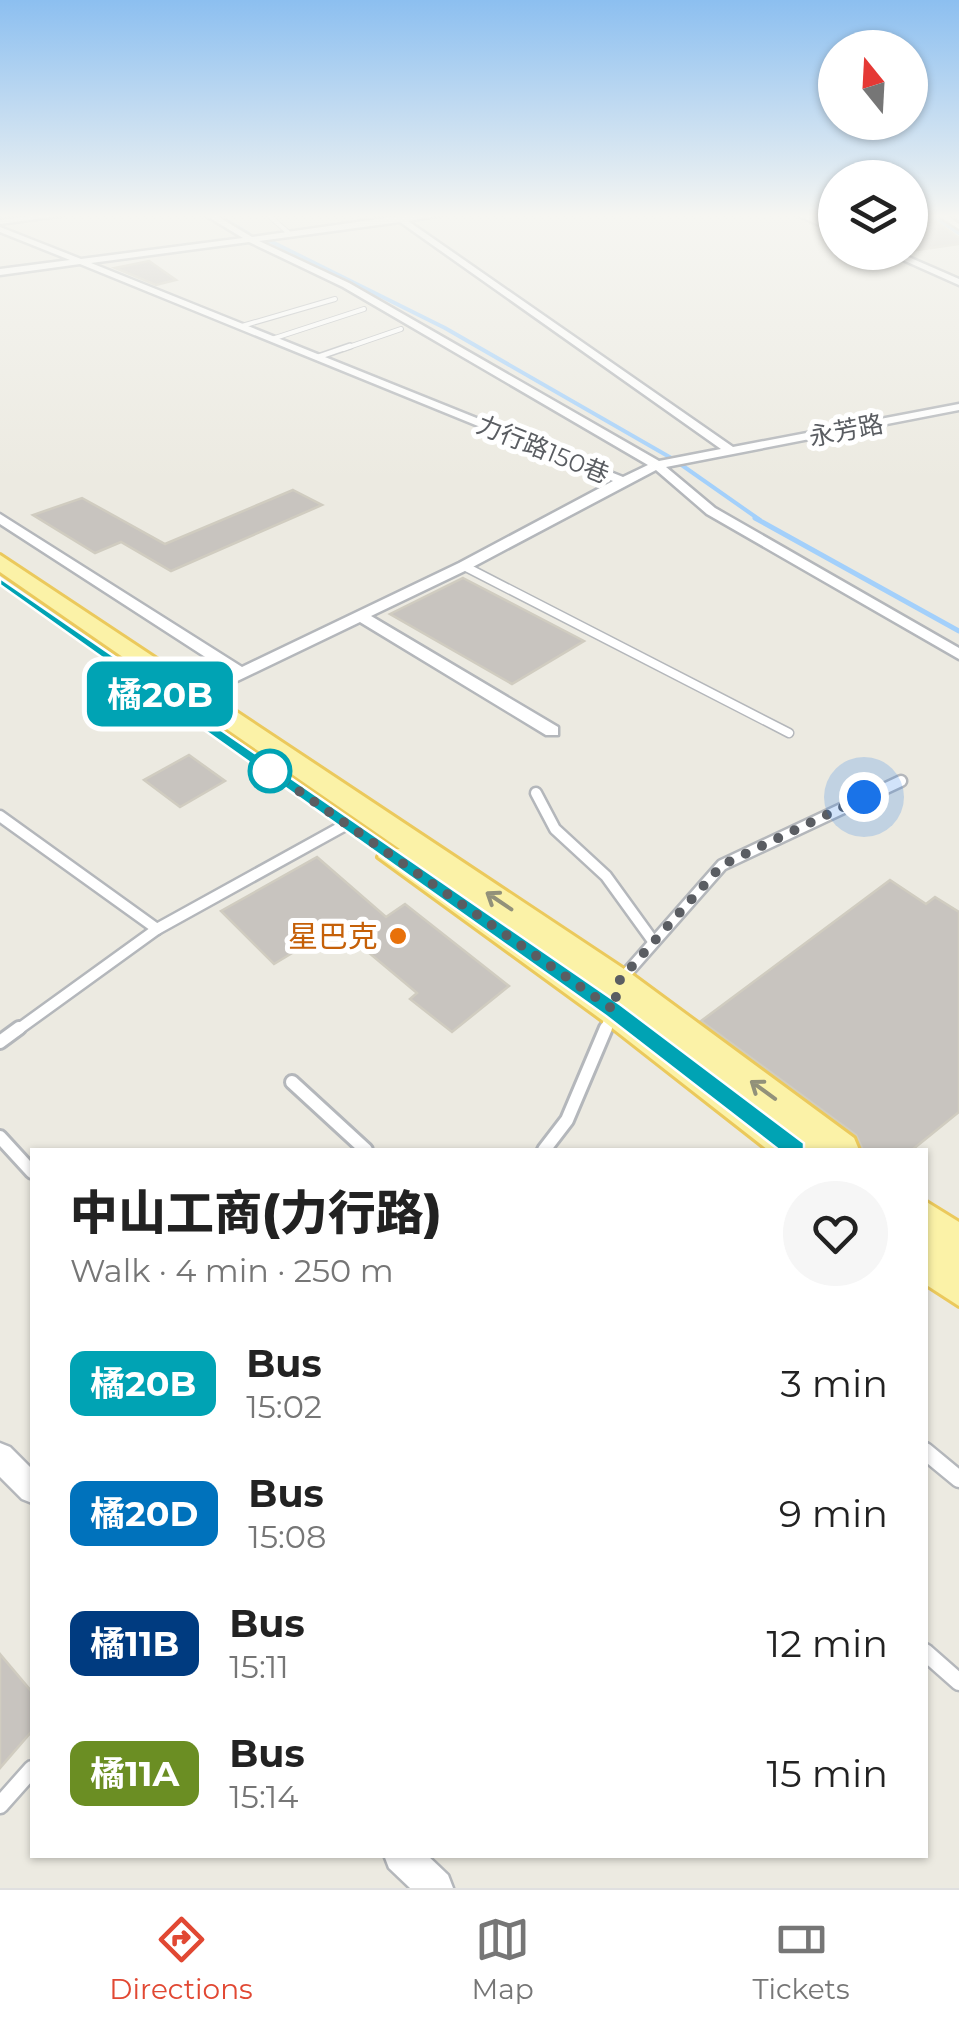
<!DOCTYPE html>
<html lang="en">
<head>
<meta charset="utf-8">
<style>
	:root { --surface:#fff; --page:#f6f6f6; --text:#222; --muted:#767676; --line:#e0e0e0; --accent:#e14833 }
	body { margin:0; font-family:Montserrat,"Noto Sans TC",sans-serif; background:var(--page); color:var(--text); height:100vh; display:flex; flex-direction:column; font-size:38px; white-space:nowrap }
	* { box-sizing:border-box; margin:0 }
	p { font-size:32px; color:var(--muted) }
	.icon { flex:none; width:55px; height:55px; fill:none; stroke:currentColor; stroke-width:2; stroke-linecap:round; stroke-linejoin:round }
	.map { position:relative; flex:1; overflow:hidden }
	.drawer { position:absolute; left:30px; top:1148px; width:898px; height:710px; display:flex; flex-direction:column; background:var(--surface); border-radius:0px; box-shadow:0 2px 8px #0004 }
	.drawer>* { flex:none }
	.badge { padding:0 20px; border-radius:15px; font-size:35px; line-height:65px }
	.needle { width:65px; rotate:342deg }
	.fabs { position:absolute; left:818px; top:30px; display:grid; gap:20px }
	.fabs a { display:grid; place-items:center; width:110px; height:110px; border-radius:50%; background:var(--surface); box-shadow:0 2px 8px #0004; font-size:50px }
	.you { position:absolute; width:50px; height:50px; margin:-25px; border:8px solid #fff; border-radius:50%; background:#1a73e8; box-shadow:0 0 0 15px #1a73e833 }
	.map>.badge { position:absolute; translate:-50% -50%; box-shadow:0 0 0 5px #fff }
	.round { display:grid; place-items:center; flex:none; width:105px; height:105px; border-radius:52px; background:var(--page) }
	.summary { display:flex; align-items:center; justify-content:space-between; height:170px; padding:0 40px }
	h1 { font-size:48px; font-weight:800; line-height:75px }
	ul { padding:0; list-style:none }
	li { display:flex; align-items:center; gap:30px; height:130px; padding:0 40px }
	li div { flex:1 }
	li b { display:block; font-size:38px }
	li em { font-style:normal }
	li .badge { min-width:110px; font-weight:700; text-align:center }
	.tab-bar { display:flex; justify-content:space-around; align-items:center; height:140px; border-top:2px solid var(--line); background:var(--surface); font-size:28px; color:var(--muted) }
	.tab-bar a { display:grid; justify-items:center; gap:5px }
	.tab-bar .on { color:var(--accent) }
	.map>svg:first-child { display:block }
</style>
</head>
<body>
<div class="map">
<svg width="959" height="1888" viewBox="0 0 959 1888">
	<rect width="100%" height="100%" fill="#eceae1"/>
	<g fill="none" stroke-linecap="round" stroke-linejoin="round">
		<g stroke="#a3d0fb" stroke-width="4">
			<path d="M217,215l32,19"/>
			<path d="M932,215l27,18"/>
			<path d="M268,240l177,88 228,131 87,61"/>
		</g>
		<path stroke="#a3d0fb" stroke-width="5" d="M755,518l204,113"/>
	</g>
	<g fill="#c8c4bf" stroke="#d0ccc0" stroke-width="2.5">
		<path d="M932,219l27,19v6l-49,7v-28z"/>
		<path d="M149,261l27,19 -20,5 -41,-17z"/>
		<path d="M293,490l29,15 -151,66 -50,-29 -26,11 -62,-38 49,-17 83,46z"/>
		<path d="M463,578l121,63 -72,43 -122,-70z"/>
		<path d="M189,755l36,26 -45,26 -36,-27z"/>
		<path d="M317,857l69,60 19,-13 104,82 -57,46 -42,-33 7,-6 -80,-67 -63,38 -53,-53z"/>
		<path d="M890,880l36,24 9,-7 24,15v200l-47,38h-49l-7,-15 -155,-114z"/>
		<path d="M0,1654l32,38v39l-32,37z"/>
	</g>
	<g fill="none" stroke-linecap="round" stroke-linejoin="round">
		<defs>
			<g id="lane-far5">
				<path d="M268,215l22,19"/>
				<path d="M242,326l93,-27"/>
				<path d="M272,339l92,-30"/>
				<path d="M343,349l58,-20"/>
			</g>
			<path id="lane-far4" d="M318,357l32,-11"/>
			<path id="lane-far3" d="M464,566l325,167"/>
			<g id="lane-far2">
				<path d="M536,793l19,36 51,47 47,65"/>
				<path d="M0,816l157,113"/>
				<path d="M619,982l103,-117 179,-84"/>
				<path d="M16,1031l141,-102 190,-105"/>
				<path d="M605,1031l7,-18"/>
			</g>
			<g id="lane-far1">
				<path d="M0,1042l19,-14"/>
				<path d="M292,1082l74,68"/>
				<path d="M0,1137l32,35"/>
				<path d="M544,1150l23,-30 39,-92"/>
			</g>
			<g id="lane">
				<path d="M925,1451l34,28"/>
				<path d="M925,1652l34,30"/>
				<path d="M0,1805l32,-36"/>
			</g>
			<g id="street">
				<path d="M39,215h26l-65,9v-4z"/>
				<path d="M205,215h10l37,22 147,-21 42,-1 -33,6 325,226 226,-43v6l-293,57 49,41 244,140v11l-252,-145 -51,-44 -187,99 -98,47 187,111v8h-12l-186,-113 -179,86h-12v-6l61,-29 -230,-149v-10l242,153 217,-104 154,-82 -533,-217 -80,11v-6l70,-9 -70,-28v-5l81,32 162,-21zM400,222l321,227 -62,12 -310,-178 -90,-42zM249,242l94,45 305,178 -25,12 -532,-214z"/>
				<path d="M797,215h11l27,12v5z"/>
				<path d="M937,215h9l13,9v5z"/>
				<path d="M885,252h12l62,27v6z"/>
				<path d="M0,1443l10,4 22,22v34l-10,-4 -22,-22z"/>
				<path d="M384,1855h43l21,20 5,13h-43l-21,-20z"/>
			</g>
			<g id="primary">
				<path d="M0,555l630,418 224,165 5,12h-91l-166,-130 -224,-163 4,-7 18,-1 -400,-277z"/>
				<path d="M925,1201l34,21v84l-34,-22z"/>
			</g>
		</defs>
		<use href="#lane-far5" stroke="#b4b7bb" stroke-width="6"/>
		<use href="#lane-far4" stroke="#b4b7bb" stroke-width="8"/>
		<use href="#lane-far3" stroke="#b4b7bb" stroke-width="11"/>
		<use href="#lane-far2" stroke="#b4b7bb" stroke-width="15"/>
		<use href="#lane-far1" stroke="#b4b7bb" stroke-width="18"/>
		<use href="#lane" stroke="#b4b7bb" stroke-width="21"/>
		<use href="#street" stroke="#b4b7bb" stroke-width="5"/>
		<use href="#primary" stroke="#ebc95c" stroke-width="6"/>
		<use href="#lane-far5" stroke="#fff" stroke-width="4"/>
		<use href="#lane-far4" stroke="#fff" stroke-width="5"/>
		<use href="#lane-far3" stroke="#fff" stroke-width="8"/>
		<use href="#lane-far2" stroke="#fff" stroke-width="10"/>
		<use href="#lane-far1" stroke="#fff" stroke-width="12"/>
		<use href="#lane" stroke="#fff" stroke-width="16"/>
		<use href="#street" fill="#fff" fill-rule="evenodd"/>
		<use href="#primary" fill="#fbf2a7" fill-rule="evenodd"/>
	</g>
	<defs><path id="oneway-shaft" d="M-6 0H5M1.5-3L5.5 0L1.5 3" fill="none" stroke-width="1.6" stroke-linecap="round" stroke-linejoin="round" transform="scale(2.5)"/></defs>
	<g stroke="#92917a">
		<use href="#oneway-shaft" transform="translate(499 901) rotate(-146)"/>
		<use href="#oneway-shaft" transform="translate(763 1090) rotate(-144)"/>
	</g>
	<linearGradient id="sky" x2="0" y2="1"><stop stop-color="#8cbff0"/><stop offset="0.45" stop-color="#f6f6f2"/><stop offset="1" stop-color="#f6f6f2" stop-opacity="0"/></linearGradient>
	<rect width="959" height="480" fill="url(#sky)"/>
	<path fill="#00a3b4" stroke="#fff" stroke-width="2.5" d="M0,578l621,427 183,138v14h-16l-182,-141 -606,-431z"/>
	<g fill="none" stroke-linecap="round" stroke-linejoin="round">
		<path stroke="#5a5d62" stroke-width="10" stroke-dasharray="0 18" d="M270,771l344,239 4,-28 104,-117 142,-68"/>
	</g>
	<circle fill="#fff" stroke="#00a3b4" stroke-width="5" cx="270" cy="771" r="20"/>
	<circle fill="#e8710a" stroke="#fff" stroke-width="4" cx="398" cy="936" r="10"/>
	<g text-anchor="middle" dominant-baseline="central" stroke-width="10" stroke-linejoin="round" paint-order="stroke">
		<g font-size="25" fill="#5a5d62" stroke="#fff">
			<text transform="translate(846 430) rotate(-11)">永芳路</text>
			<text transform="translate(543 449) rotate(22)">力行路150巷</text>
		</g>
		<g font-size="30" fill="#c56008" stroke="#fff" text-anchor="end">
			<text x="378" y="936">星巴克</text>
		</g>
	</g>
</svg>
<div class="fabs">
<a><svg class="needle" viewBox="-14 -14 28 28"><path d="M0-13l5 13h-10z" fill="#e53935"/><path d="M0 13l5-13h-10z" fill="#767676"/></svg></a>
<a><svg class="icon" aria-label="layers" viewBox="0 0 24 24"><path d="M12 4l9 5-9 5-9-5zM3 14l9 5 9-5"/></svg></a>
</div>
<div class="you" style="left:864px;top:797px"></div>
<b class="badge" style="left:160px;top:694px;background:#00a3b4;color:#fff">橘20B</b>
<section class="drawer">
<div class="summary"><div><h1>中山工商(力行路)</h1><p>Walk · 4 min · 250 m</p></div><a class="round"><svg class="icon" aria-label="heart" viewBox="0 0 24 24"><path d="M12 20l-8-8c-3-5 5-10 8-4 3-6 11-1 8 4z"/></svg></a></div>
<ul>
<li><span class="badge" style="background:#00a3b4;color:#fff">橘20B</span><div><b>Bus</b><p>15:02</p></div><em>3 min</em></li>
<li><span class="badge" style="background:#0072bc;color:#fff">橘20D</span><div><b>Bus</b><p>15:08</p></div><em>9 min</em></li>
<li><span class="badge" style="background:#003b80;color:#fff">橘11B</span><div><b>Bus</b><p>15:11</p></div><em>12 min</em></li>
<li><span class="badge" style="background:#6b8e23;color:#fff">橘11A</span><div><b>Bus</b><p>15:14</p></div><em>15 min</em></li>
</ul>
</section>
</div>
<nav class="tab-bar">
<a class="on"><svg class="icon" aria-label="directions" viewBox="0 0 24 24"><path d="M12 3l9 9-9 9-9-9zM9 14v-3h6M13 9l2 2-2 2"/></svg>Directions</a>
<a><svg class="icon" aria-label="map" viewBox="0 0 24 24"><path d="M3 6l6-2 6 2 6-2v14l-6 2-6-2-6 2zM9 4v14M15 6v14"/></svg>Map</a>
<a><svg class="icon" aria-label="tickets" viewBox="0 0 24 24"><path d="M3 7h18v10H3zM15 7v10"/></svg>Tickets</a>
</nav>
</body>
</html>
